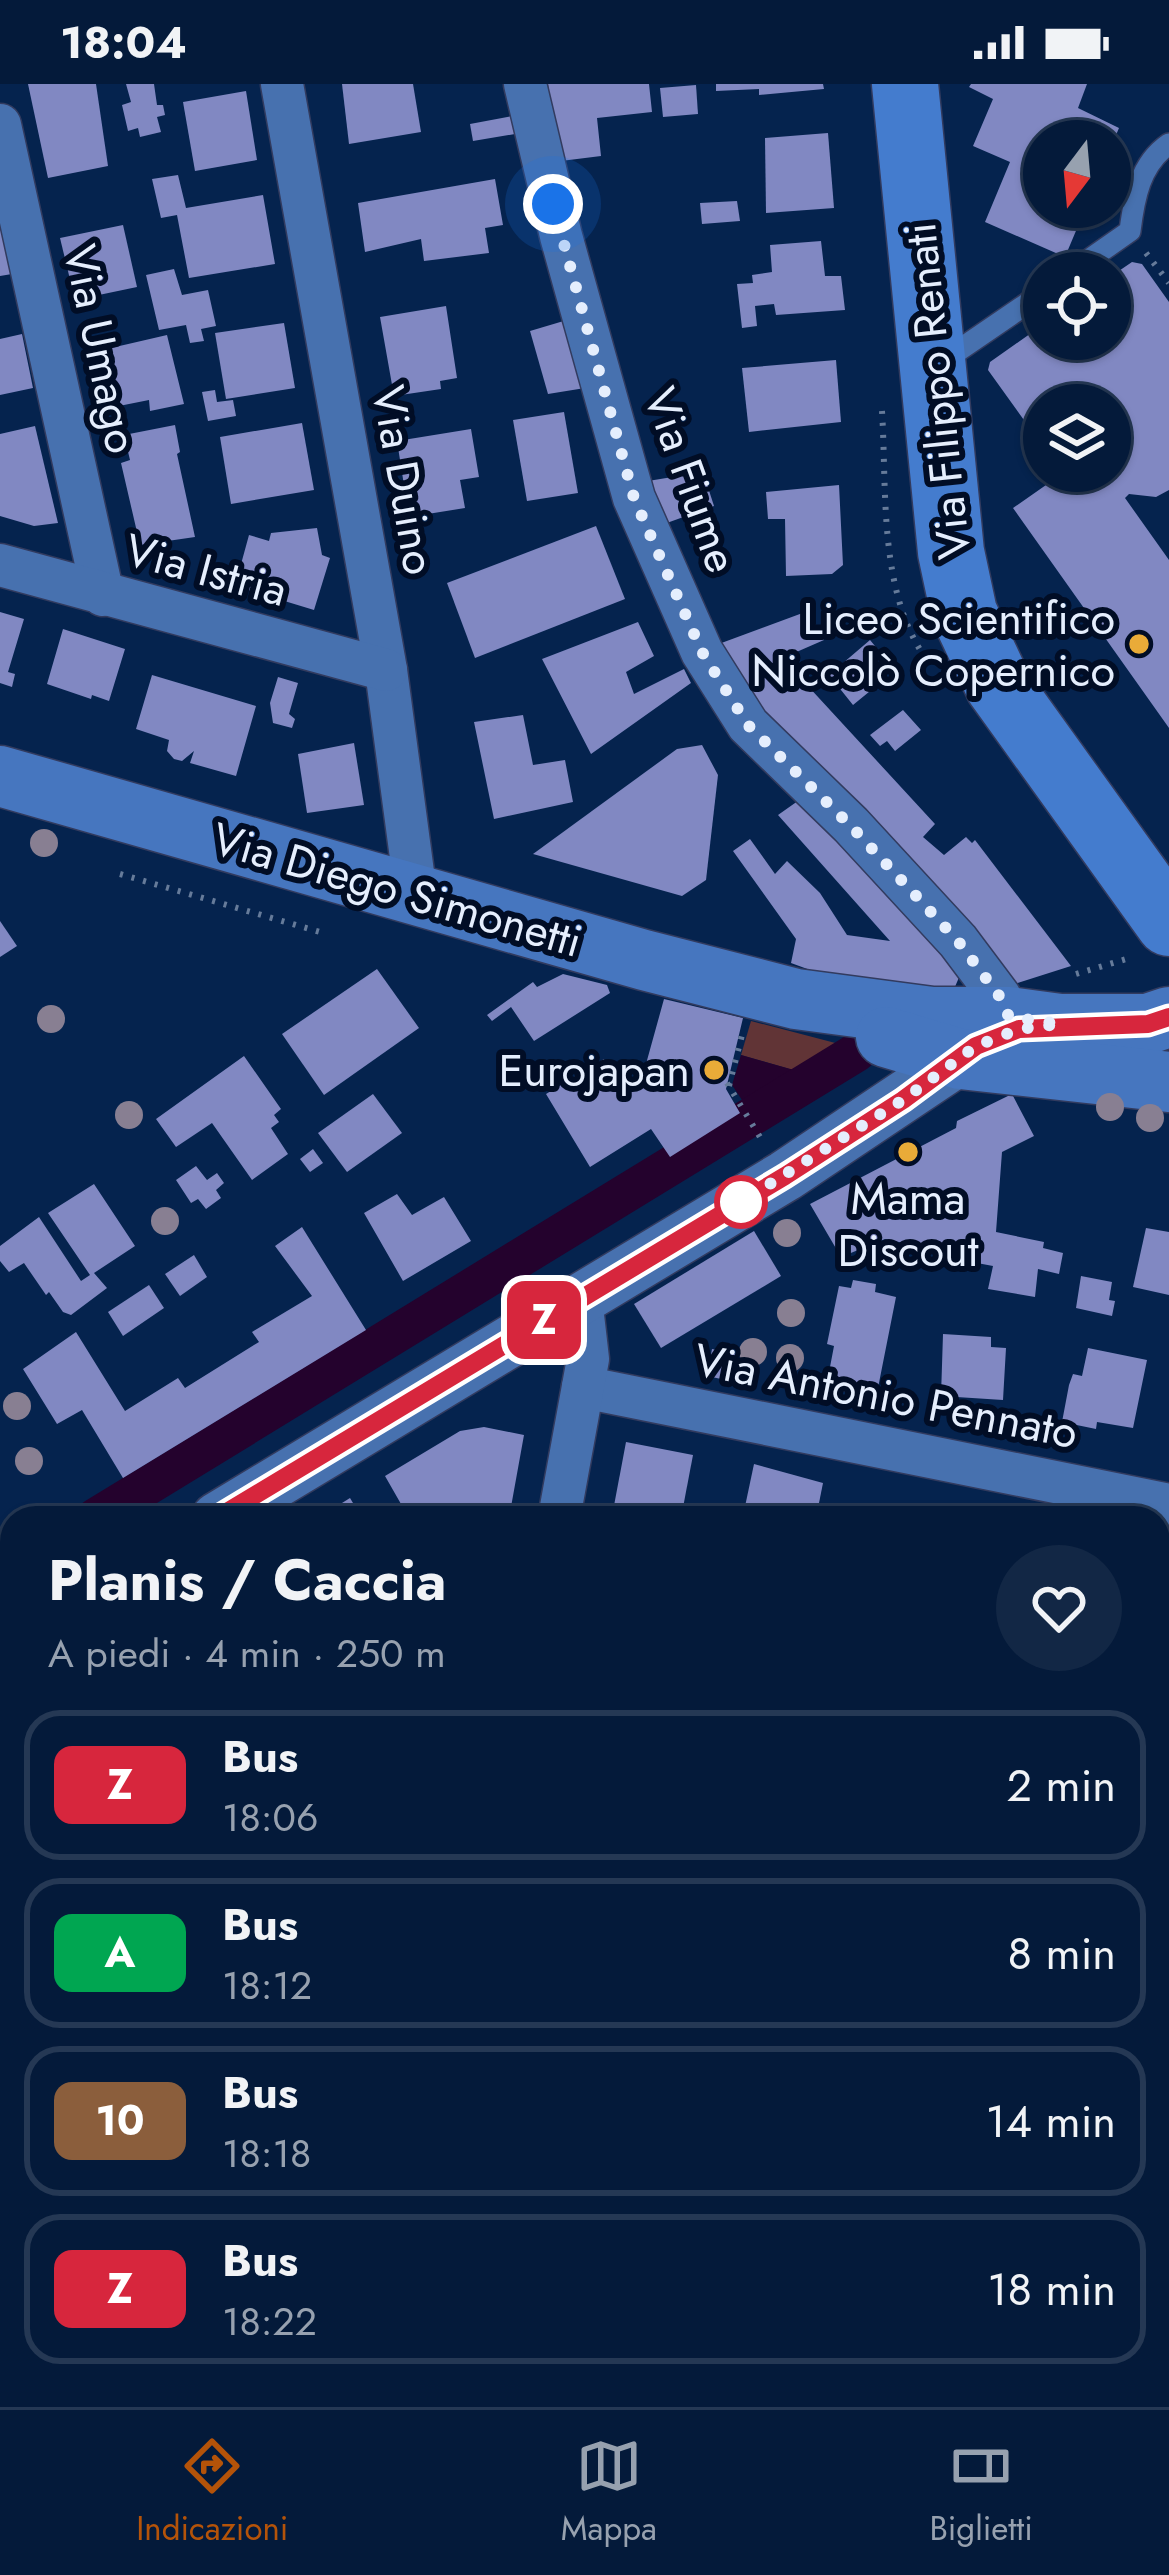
<!DOCTYPE html>
<html lang="it">
<head>
<meta charset="utf-8">
<style>
	:root { --surface:#041a3a; --page:#122745; --text:#f1f3f6; --muted:#97a1af; --line:#253854; --accent:#b45309 }
	body { margin:0; font-family:Jost,sans-serif; background:var(--page); color:var(--text); height:100vh; display:flex; flex-direction:column; font-size:45px; white-space:nowrap }
	* { box-sizing:border-box; margin:0 }
	p { font-size:39px; color:var(--muted) }
	.icon { flex:none; width:66px; height:66px; fill:none; stroke:currentColor; stroke-width:2; stroke-linecap:round; stroke-linejoin:round }
	.map { position:relative; flex:1; overflow:hidden }
	.sheet { position:absolute; left:0px; top:1422px; width:1170px; height:903px; display:flex; flex-direction:column; background:var(--surface); border-radius:36px 36px 0 0; box-shadow:0 3px 9px #0004,0 0 0 3px var(--line) }
	.sheet>* { flex:none }
	.badge { padding:0 24px; border-radius:18px; font-size:42px; line-height:78px }
	.needle { width:78px; rotate:196deg }
	.controls { position:absolute; left:1023px; top:36px; display:grid; gap:24px }
	.controls a { display:grid; place-items:center; width:108px; height:108px; border-radius:50%; background:var(--surface); box-shadow:0 3px 9px #0004,0 0 0 3px var(--line); font-size:60px }
	.you { position:absolute; width:60px; height:60px; margin:-30px; border:9px solid #fff; border-radius:50%; background:#1a73e8; box-shadow:0 0 0 18px #1a73e833 }
	.map>.badge { position:absolute; translate:-50% -50%; box-shadow:0 0 0 6px #fff }
	.round { display:grid; place-items:center; flex:none; width:126px; height:126px; border-radius:63px; background:var(--page) }
	.headline { display:flex; align-items:center; justify-content:space-between; height:204px; padding:0 48px }
	h1 { font-size:57px; font-weight:700; line-height:90px }
	ul { padding:0; list-style:none }
	li { display:flex; align-items:center; gap:36px; height:150px; margin:0 24px 18px; padding:0 24px; border:6px solid var(--line); border-radius:36px }
	li div { flex:1 }
	li b { display:block; font-size:45px }
	li em { font-style:normal }
	li .badge { min-width:132px; font-weight:700; text-align:center }
	.status { display:flex; justify-content:space-between; align-items:center; height:84px; padding:0 60px; background:var(--surface); direction:ltr }
	.status svg { height:33px; fill:currentColor }
	.tab-bar { display:flex; justify-content:space-around; align-items:center; height:168px; border-top:3px solid var(--line); background:var(--surface); font-size:33px; color:var(--muted) }
	.tab-bar a { display:grid; justify-items:center; gap:6px }
	.tab-bar .on { color:var(--accent) }
	.map>svg:first-child { display:block }
</style>
</head>
<body>
<div class="status"><b>18:04</b><svg viewBox="0 0 49 12"><path d="M0 12V9h3v3zM5 12V6h3v6zM10 12V3h3v9zM15 12V0h3v12zM26 1h20v11H26zM47 4h2v5h-2z"/></svg></div>
<div class="map">
<svg width="1169" height="2323" viewBox="0 0 1169 2323">
	<rect width="100%" height="100%" fill="#05234e"/>
	<path fill="#613436" d="M751,937l92,24 -40,28 -62,-18z"/>
	<path fill="#24022d" d="M741,971l78,22 -65,41 -22,-33z"/>
	<g fill="none" stroke-linecap="round" stroke-linejoin="round">
		<g stroke="#24022d" stroke-width="39">
			<path d="M95,1434l762,-466"/>
			<path d="M0,1490l12,-7"/>
		</g>
	</g>
	<g fill="#8188c2">
		<path d="M28,0h68l12,82 -60,12z"/>
		<path d="M126,0h28l3,21h6l2,10 -8,2 4,15 -21,5 -2,-9 -10,3 -6,-26 9,-3z"/>
		<path d="M342,0h71l8,48 -72,12z"/>
		<path d="M548,0h101l3,28 -55,6 4,38 -40,5 -7,-20z"/>
		<path d="M716,0h107l1,5 -65,6v-6l-43,2z"/>
		<path d="M971,0h116l-9,24 41,20 -9,21v-8h-66v66h42l-21,50 -80,-35 25,-60 -37,-16 20,-47 -24,-12z"/>
		<path d="M696,1l2,29 -35,3 -3,-29z"/>
		<path d="M246,7l11,69 -62,11 -12,-69z"/>
		<path d="M512,32l3,18 -42,7 -3,-17z"/>
		<path d="M828,49l6,75 -68,5 -1,-75z"/>
		<path d="M178,91l8,33 77,-13 12,69 -86,14 -12,-63 -16,3 -9,-39z"/>
		<path d="M495,95l8,46 -18,3 4,25 -65,8 -3,-22 -56,13 -7,-49z"/>
		<path d="M737,117l3,20 -38,3 -2,-21z"/>
		<path d="M123,141l14,62 -62,13 -15,-62z"/>
		<path d="M0,143l12,47 -12,2z"/>
		<path d="M821,157l4,35h16l4,34 -69,5 -2,-11 -19,2 2,20 -15,2 -5,-44 16,-1 -1,-8 20,-3 -2,-27z"/>
		<path d="M1132,178l10,2 27,38v188l-13,7 -27,-3 -4,4 44,62v168l-156,-220 53,-37h44v-66h-66v43l-56,-78 2,-8 54,-38v15h66v-62z"/>
		<path d="M174,185l8,26 26,-5 8,36 -15,3 3,12 -14,2 -4,-18 -27,5 -13,-55z"/>
		<path d="M446,222l11,72 -17,3 1,8 -47,7 -14,-79z"/>
		<path d="M567,236l18,68 -37,6 -18,-63z"/>
		<path d="M284,239l11,65 -69,11 -11,-66z"/>
		<path d="M22,250l11,54 -33,7v-56z"/>
		<path d="M167,251l17,69 -34,7 -1,-11 -50,10 -14,-56z"/>
		<path d="M836,276l5,62 -92,10 -7,-64z"/>
		<path d="M215,306l2,12 16,-2 3,16 -28,5 -6,-29z"/>
		<path d="M564,328l14,81 -51,8 -14,-81z"/>
		<path d="M302,339l12,67 -83,14 -11,-67z"/>
		<path d="M175,341l5,27 -3,2 18,83 -55,8 -19,-82 9,-3 -6,-25z"/>
		<path d="M35,342l23,97 -24,3 -34,-10v-82z"/>
		<path d="M471,345l8,48 -19,3 5,28 -56,9 -12,-76z"/>
		<path d="M703,388l11,34 -50,18 -16,-43z"/>
		<path d="M839,401l4,80 -11,9 -46,2 -1,-57h-17l-2,-27z"/>
		<path d="M596,442l29,73 -150,59 -28,-75z"/>
		<path d="M317,444l5,27 8,3 -16,52 -79,-24 14,-51 20,6 2,-8z"/>
		<path d="M808,527l16,29 -39,17 10,15 140,152 -12,13 21,18 22,-18 6,6 3,-3 96,126 -63,20 -229,-247 -63,-94z"/>
		<path d="M0,528l24,7 -16,53 7,2 -3,13 -12,-4z"/>
		<path d="M638,538l16,34 -28,16 8,22 50,-25 7,14 -100,71 -49,-95z"/>
		<path d="M63,545l62,20 -16,52 -17,-6 -1,4 -44,-15z"/>
		<path d="M870,556l10,12 -21,18 16,17 -22,18 -24,-30z"/>
		<path d="M152,591l104,31 -20,70 -46,-13 4,-12 -12,10 -8,-2 -7,-8 2,-11 -33,-11z"/>
		<path d="M278,593l20,6 -9,31 6,5 -3,9 -19,-5 -3,-20z"/>
		<path d="M903,626l18,20 -26,21 -8,-10 -7,5 -10,-11z"/>
		<path d="M523,631l10,50 32,-5 8,42 -79,17 -20,-97z"/>
		<path d="M354,659l10,62 -57,8 -9,-59z"/>
		<path d="M702,661l16,30 -12,105 -24,16 -149,-42 144,-105z"/>
		<path d="M812,707l148,184 -11,26 -128,-27 -30,-11 5,-24 -63,-88 17,-12 25,35 12,-13 33,32 27,42 43,6 -112,-126z"/>
		<path d="M0,837l17,25 -17,11z"/>
		<path d="M377,885l42,59 -95,67 -42,-61z"/>
		<path d="M563,890l44,11 3,8 -76,48 -23,-34 -19,14 -5,-6 46,-33 4,5z"/>
		<path d="M664,915l79,19 -17,71 14,24 -70,44 -19,-28 -61,38 -44,-73 58,-35 14,24 23,-8 -3,-6 8,-5z"/>
		<path d="M244,972l37,53 -7,6 5,7 -8,6 17,26 -36,26 -40,-57 -36,24 -20,-28z"/>
		<path d="M373,1010l29,39 -55,39 -29,-39z"/>
		<path d="M1012,1010l22,42 -32,16 -6,80 48,10 -1,6 20,5 -4,21 -21,-5 -3,28 -47,-8 5,-23 -48,-9 1,-5 -61,-13 -44,18 -31,-53 146,-76 1,-7z"/>
		<path d="M313,1065l10,14 -13,9 -10,-13z"/>
		<path d="M196,1082l11,14 10,-7 7,10 -8,7 5,8 -15,11 -8,-10 -7,4 -15,-23z"/>
		<path d="M94,1100l41,62 -41,27 13,15 -36,27 -8,-3 -14,-20 -3,3 -22,-32 -15,9 -9,-11v-15l39,-29 42,64 9,-6 -42,-62z"/>
		<path d="M397,1110l15,21 32,-18 27,44 -68,40 -39,-68z"/>
		<path d="M302,1143l64,103 -243,148 -41,-68 -25,14 -34,-55 53,-37 49,79 53,-33 7,10 74,-46 -7,-10 60,-36 -37,-50z"/>
		<path d="M1146,1144l23,4v63l-36,-8z"/>
		<path d="M754,1147l27,45 -120,72 -27,-44z"/>
		<path d="M194,1171l13,22 -27,19 -15,-22z"/>
		<path d="M1081,1192l31,6 -3,18 6,1 -3,15 -36,-8z"/>
		<path d="M853,1196l23,4 -1,8 21,5 -20,101 -50,-10 8,-42 -7,-2 12,-58 12,2z"/>
		<path d="M149,1201l15,23 -41,28 -15,-24z"/>
		<path d="M943,1250l48,3v10l15,1 -3,52 -62,-4z"/>
		<path d="M1088,1264l59,12 -14,68 -36,-6 -1,7 -34,-7 7,-37 4,-11 9,2z"/>
		<path d="M712,1265l24,5 -1,4 8,2 -3,23 -33,-7z"/>
		<path d="M484,1343l40,8 -15,83 -48,-8 -14,8h-38l-24,-42 75,-45z"/>
		<path d="M626,1358l67,13 -12,63h-30l-38,-7z"/>
		<path d="M754,1380l69,19 -7,35 -73,-2z"/>
		<path d="M350,1414l12,20h-44z"/>
		<path d="M1158,1567l11,1v39l-11,-2z"/>
		<path d="M1167,1620h2v72l-11,-3v-25z"/>
		<path d="M0,1699l12,2v83l-12,-2z"/>
		<path d="M0,1827l12,5v41l-10,47z"/>
		<path d="M1159,1941l10,2v44l-11,-1z"/>
		<path d="M10,2047h2v102l-12,-3v-47z"/>
		<path d="M1158,2064l11,2v102l-11,-2z"/>
		<path d="M1158,2292l11,2v29h-76l2,-8 5,-2h58z"/>
		<path d="M143,2313h66l-2,10h-66z"/>
		<path d="M277,2313h67l-2,10h-67z"/>
		<path d="M587,2313h30l7,1 -2,9h-37z"/>
	</g>
	<g fill="none" stroke-linecap="round" stroke-linejoin="round">
		<defs>
			<g id="service">
				<path d="M1070,189l60,-42c4,-33 10,-67 39,-87"/>
				<path d="M943,277l101,-69"/>
			</g>
			<g id="minor">
				<path d="M282,0l104,586 30,225"/>
				<path d="M525,0l36,152 73,262 68,154 46,73 103,100 107,116 42,56 9,20"/>
				<path d="M0,41l103,470"/>
				<path d="M0,481l386,105"/>
				<path d="M583,1303l586,118"/>
				<path d="M559,1434l29,-159 -7,-61"/>
				<path d="M1158,1826l11,3"/>
				<path d="M0,1969l12,3"/>
				<path d="M1158,2196l11,2"/>
				<path d="M396,2323l2,-10"/>
			</g>
			<g id="tertiary">
				<path d="M217,1434l568,-342 175,-117"/>
				<path d="M0,1565l12,-7"/>
			</g>
			<g id="secondary">
				<path d="M0,692l644,184 152,39 136,18h77l51,7h88l21,-7"/>
				<path d="M886,953l74,22 209,23"/>
			</g>
			<path id="primary" d="M905,0l46,468 13,61 34,72 171,238"/>
		</defs>
		<use href="#service" stroke="#323b5f" stroke-width="24"/>
		<use href="#minor" stroke="#323b5f" stroke-width="45"/>
		<use href="#tertiary" stroke="#323b5f" stroke-width="54"/>
		<use href="#secondary" stroke="#323b5f" stroke-width="63"/>
		<use href="#primary" stroke="#323b5f" stroke-width="69"/>
		<g stroke="#667b9a" stroke-width="6" stroke-dasharray="3 9" stroke-linecap="butt">
			<path d="M1146,169l23,30"/>
			<path d="M882,327c5,79 -4,182 45,249"/>
			<path d="M120,790l200,58"/>
			<path d="M1076,890l57,-17"/>
			<path d="M727,999l36,59"/>
			<path d="M729,1002l14,-55"/>
		</g>
		<use href="#service" stroke="#4771af" stroke-width="21"/>
		<use href="#minor" stroke="#4771af" stroke-width="42"/>
		<use href="#tertiary" stroke="#4771af" stroke-width="51"/>
		<use href="#secondary" stroke="#4676bf" stroke-width="60"/>
		<use href="#primary" stroke="#447cce" stroke-width="66"/>
	</g>
	<g fill="#887f92">
		<circle cx="44" cy="759" r="14"/>
		<circle cx="51" cy="935" r="14"/>
		<circle cx="1110" cy="1023" r="14"/>
		<circle cx="129" cy="1031" r="14"/>
		<circle cx="1150" cy="1034" r="14"/>
		<circle cx="165" cy="1137" r="14"/>
		<circle cx="787" cy="1149" r="14"/>
		<circle cx="791" cy="1229" r="14"/>
		<circle cx="753" cy="1268" r="14"/>
		<circle cx="790" cy="1274" r="14"/>
		<circle cx="17" cy="1322" r="14"/>
		<circle cx="29" cy="1377" r="14"/>
	</g>
	<g fill="none" stroke-linecap="round" stroke-linejoin="round">
		<defs>
			<path id="line" d="M217,1434l568,-342 118,-76 73,-54 43,-17 129,-5 21,-7"/>
		</defs>
		<use href="#line" stroke="#fff" stroke-width="27"/>
		<use href="#line" stroke="#d7263d" stroke-width="18"/>
		<path stroke="#e5eefd" stroke-width="12" stroke-dasharray="0 21.6" d="M553,120l81,294 68,154 46,73 102,100 108,116 42,56 9,20 51,7 -41,5 -43,17 -73,54 -162,102"/>
	</g>
	<g fill="#e9ab38" stroke="#010d25" stroke-width="4.5">
		<circle cx="1139" cy="560" r="12"/>
		<circle cx="714" cy="986" r="12"/>
		<circle cx="908" cy="1068" r="12"/>
	</g>
	<circle fill="#fff" stroke="#d7263d" stroke-width="6" cx="741" cy="1118" r="24"/>
	<g text-anchor="middle" dominant-baseline="central" stroke-width="12" stroke-linejoin="round" paint-order="stroke">
		<g font-size="45" fill="#e5eefd" stroke="#010d25">
			<text transform="translate(101 265) rotate(78)">Via Umago</text>
			<text transform="translate(937 307) rotate(-96)">Via Filippo Renati</text>
			<text transform="translate(404 396) rotate(80)">Via Duino</text>
			<text transform="translate(691 396) rotate(70)">Via Fiume</text>
			<text transform="translate(206 486) rotate(15)">Via Istria</text>
			<text transform="translate(397 806) rotate(16)">Via Diego Simonetti</text>
			<text transform="translate(886 1312) rotate(11)">Via Antonio Pennato</text>
		</g>
		<g font-size="45" fill="#e5eefd" stroke="#010d25" text-anchor="end">
			<text x="1115" y="534">Liceo Scientifico<tspan x="1115" dy="52">Niccolò Copernico</tspan></text>
			<text x="690" y="986">Eurojapan</text>
			<text x="908" y="1114" text-anchor="middle">Mama<tspan x="908" dy="52">Discout</tspan></text>
		</g>
	</g>
</svg>
<div class="controls">
<a><svg class="needle" viewBox="-14 -14 28 28"><path d="M0-13l5 13h-10z" fill="#e53935"/><path d="M0 13l5-13h-10z" fill="#97a1af"/></svg></a>
<a><svg class="icon" aria-label="locate" viewBox="0 0 24 24"><circle cx="12" cy="12" r="6"/><path d="M12 2v4M12 18v4M2 12h4M18 12h4"/></svg></a>
<a><svg class="icon" aria-label="layers" viewBox="0 0 24 24"><path d="M12 4l9 5-9 5-9-5zM3 14l9 5 9-5"/></svg></a>
</div>
<div class="you" style="left:553px;top:120px"></div>
<b class="badge" style="left:544px;top:1236px;background:#d7263d;color:#fff">Z</b>
<section class="sheet">
<div class="headline"><div><h1>Planis / Caccia</h1><p>A piedi · 4 min · 250 m</p></div><a class="round"><svg class="icon" aria-label="heart" viewBox="0 0 24 24"><path d="M12 20l-8-8c-3-5 5-10 8-4 3-6 11-1 8 4z"/></svg></a></div>
<ul>
<li><span class="badge" style="background:#d7263d;color:#fff">Z</span><div><b>Bus</b><p>18:06</p></div><em>2 min</em></li>
<li><span class="badge" style="background:#00a651;color:#fff">A</span><div><b>Bus</b><p>18:12</p></div><em>8 min</em></li>
<li><span class="badge" style="background:#8b5e3c;color:#fff">10</span><div><b>Bus</b><p>18:18</p></div><em>14 min</em></li>
<li><span class="badge" style="background:#d7263d;color:#fff">Z</span><div><b>Bus</b><p>18:22</p></div><em>18 min</em></li>
</ul>
</section>
</div>
<nav class="tab-bar">
<a class="on"><svg class="icon" aria-label="directions" viewBox="0 0 24 24"><path d="M12 3l9 9-9 9-9-9zM9 14v-3h6M13 9l2 2-2 2"/></svg>Indicazioni</a>
<a><svg class="icon" aria-label="map" viewBox="0 0 24 24"><path d="M3 6l6-2 6 2 6-2v14l-6 2-6-2-6 2zM9 4v14M15 6v14"/></svg>Mappa</a>
<a><svg class="icon" aria-label="tickets" viewBox="0 0 24 24"><path d="M3 7h18v10H3zM15 7v10"/></svg>Biglietti</a>
</nav>
</body>
</html>
